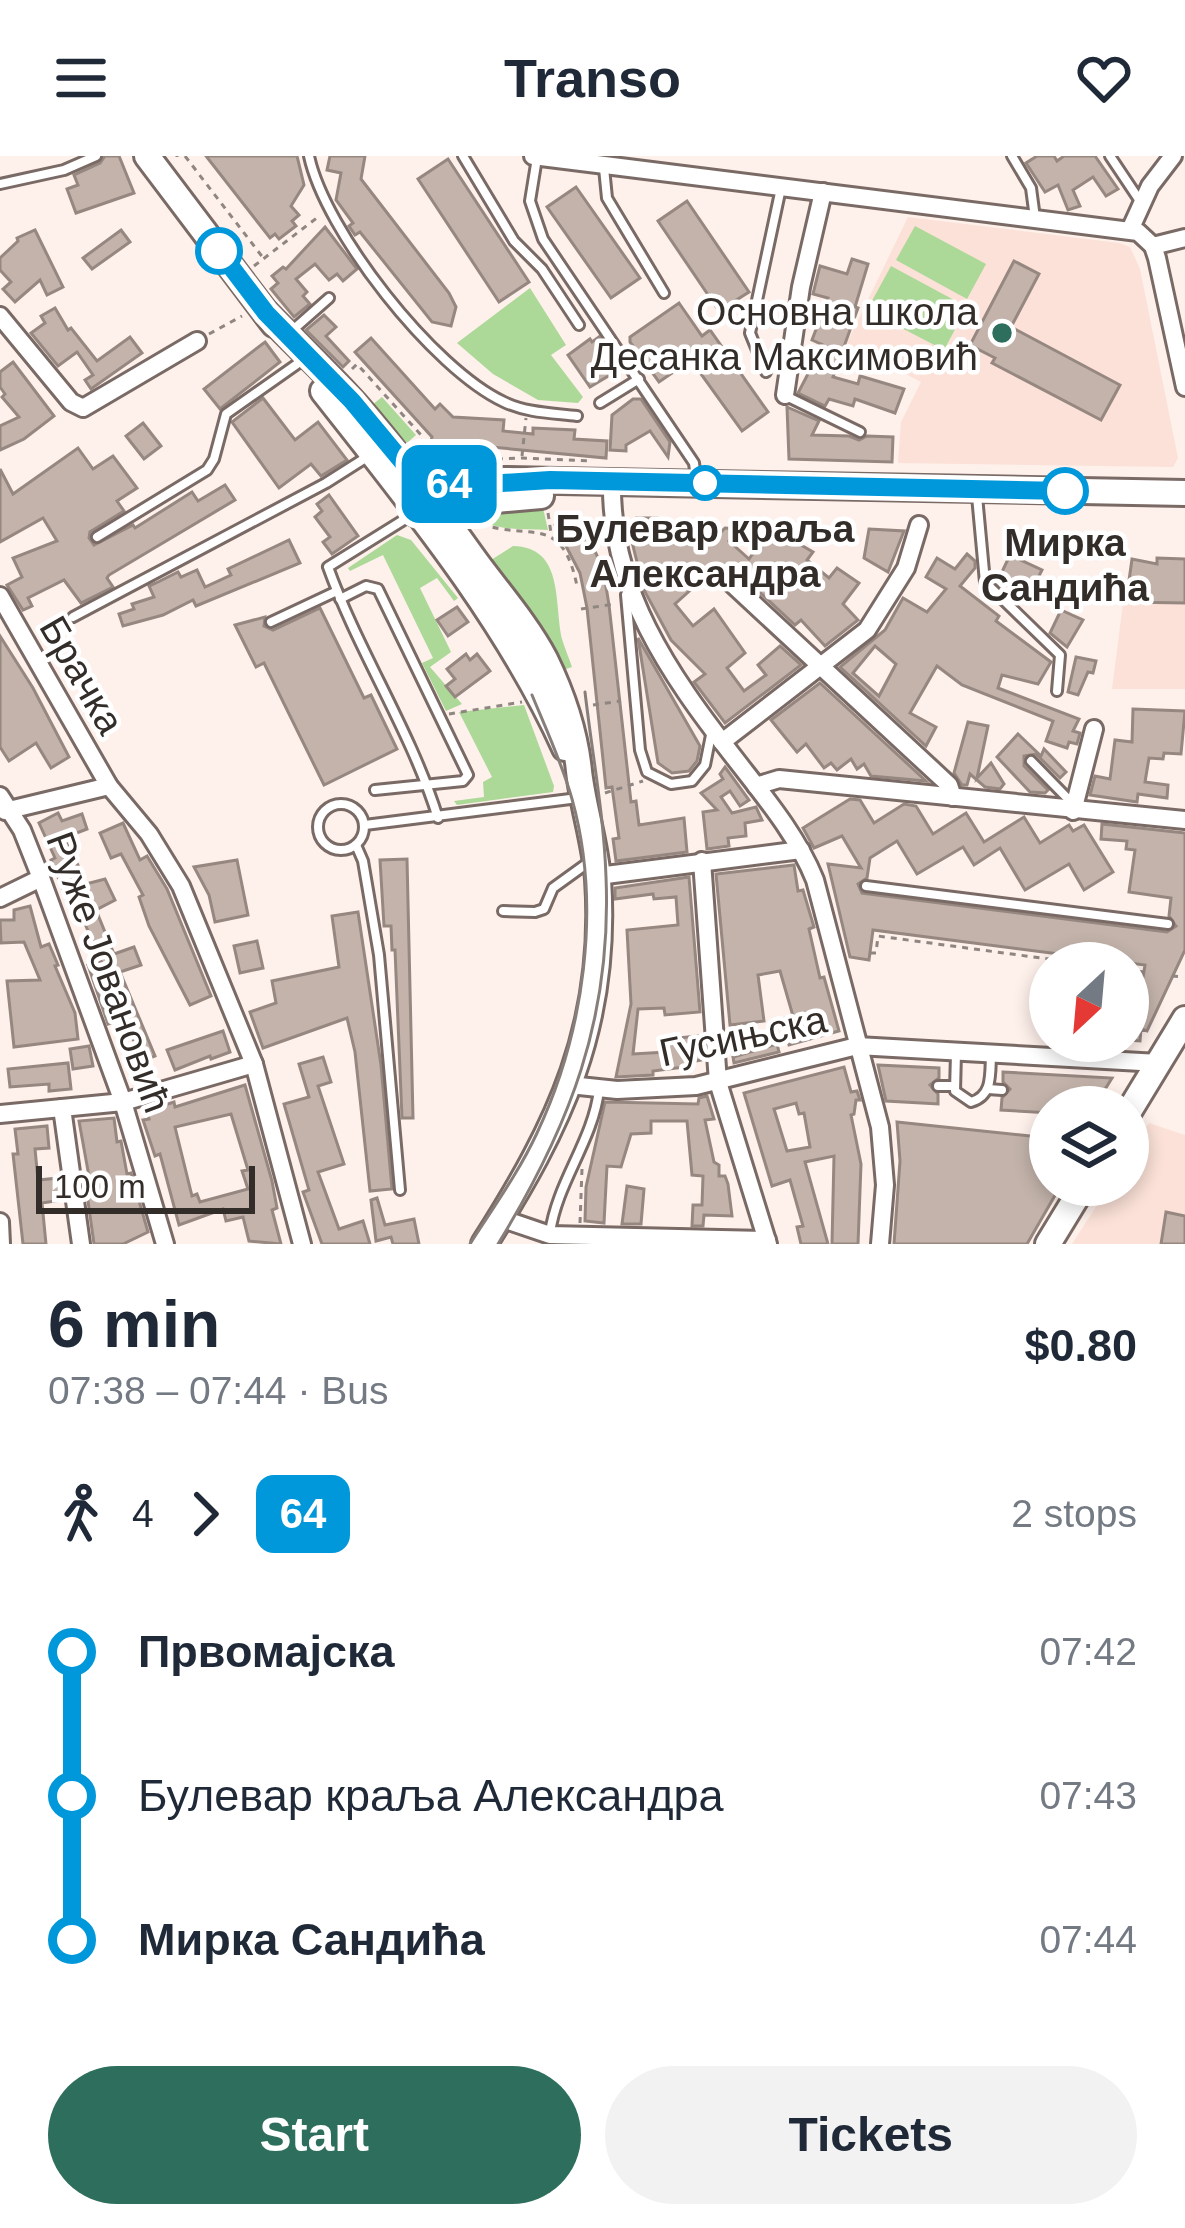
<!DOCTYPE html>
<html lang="en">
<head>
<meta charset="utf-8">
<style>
	:root { --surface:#fff; --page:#f2f2f3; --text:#1f2937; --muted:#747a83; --accent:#2e6e5c }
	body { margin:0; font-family:Helvetica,sans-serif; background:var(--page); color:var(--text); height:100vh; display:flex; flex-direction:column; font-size:45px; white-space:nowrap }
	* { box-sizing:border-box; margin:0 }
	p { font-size:39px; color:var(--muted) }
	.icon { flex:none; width:66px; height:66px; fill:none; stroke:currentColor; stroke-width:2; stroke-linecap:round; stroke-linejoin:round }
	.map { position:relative; height:1088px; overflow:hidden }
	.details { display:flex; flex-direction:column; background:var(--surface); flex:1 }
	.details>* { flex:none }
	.badge { padding:0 24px; border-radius:18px; font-size:42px; line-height:78px }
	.needle { width:78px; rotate:206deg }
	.buttons { position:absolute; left:1029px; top:786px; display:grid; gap:24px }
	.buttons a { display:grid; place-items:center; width:120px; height:120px; border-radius:50%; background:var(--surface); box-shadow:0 6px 18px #0003; font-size:60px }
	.scale { position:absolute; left:36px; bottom:30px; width:219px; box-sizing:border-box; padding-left:12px; border:6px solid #332d2a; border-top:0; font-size:33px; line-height:42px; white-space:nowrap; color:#332d2a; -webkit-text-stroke:9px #fff; paint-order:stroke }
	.map>.badge { position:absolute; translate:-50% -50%; box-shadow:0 0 0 6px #fff }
	.legs { display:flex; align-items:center; gap:18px; height:132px; padding:0 48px; font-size:39px }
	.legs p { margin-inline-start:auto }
	.summary { display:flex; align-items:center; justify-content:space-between; height:204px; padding:0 48px }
	h1 { font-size:66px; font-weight:800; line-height:90px }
	.button { display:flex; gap:24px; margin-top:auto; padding:24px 48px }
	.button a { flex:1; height:138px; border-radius:72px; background:var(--accent); color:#fff; font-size:48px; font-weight:800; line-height:138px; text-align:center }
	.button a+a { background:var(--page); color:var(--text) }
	ul { padding:0 48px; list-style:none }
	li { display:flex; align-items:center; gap:42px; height:144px; font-size:45px }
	li i { display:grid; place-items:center; width:18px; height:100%; margin:0 15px; background:currentColor }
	li i::after { content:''; width:30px; height:30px; margin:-15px; border:9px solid; border-radius:50%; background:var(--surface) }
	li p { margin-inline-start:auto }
	li:first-child i { background:linear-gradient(#0000 50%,currentColor 0) }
	li:last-child i { background:linear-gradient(currentColor 50%,#0000 0) }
	header { display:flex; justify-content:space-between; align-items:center; height:156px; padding:0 48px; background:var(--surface); font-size:54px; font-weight:800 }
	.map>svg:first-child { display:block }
</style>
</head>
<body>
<header><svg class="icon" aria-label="menu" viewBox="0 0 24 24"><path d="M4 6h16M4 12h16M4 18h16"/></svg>Transo<svg class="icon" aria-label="heart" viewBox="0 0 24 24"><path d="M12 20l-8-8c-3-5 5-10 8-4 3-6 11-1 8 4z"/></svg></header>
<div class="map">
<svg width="1185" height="1088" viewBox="0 0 1185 1088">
	<rect width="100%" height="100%" fill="#fef0eb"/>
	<g fill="#fbe1d7">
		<path d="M908,61l211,26 11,4 10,22 38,189 -5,9 -275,-4 3,-41 20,-40 -74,-39z"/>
		<path d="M1126,424l59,2v107h-73z"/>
		<path d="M1149,967l36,12v109h-113l38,-59h18v-29z"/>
	</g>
	<g fill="#acd898">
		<path d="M915,70l71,38 -19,35 -71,-39z"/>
		<path d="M891,110l76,41 -23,43 -77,-40z"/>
		<path d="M530,132l36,57 -15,10 32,42 -5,6 -40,-3 -45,-26 -36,-31z"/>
		<path d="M382,241l34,38 -9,8 -35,-38z"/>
		<path d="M543,352l5,22c-21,-2 -43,1 -62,-7l12,-12z"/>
		<path d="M397,379l14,5 47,58 -4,3 -17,-23 -17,10 31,64 -21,15 32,37 -16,7 -24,-48 11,-5 -50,-103 -33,16 -2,-3z"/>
		<path d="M513,390c51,1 41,56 49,93 3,10 7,19 10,28l-9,3 -20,-38 -52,-72z"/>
		<path d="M524,549l30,81 -1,6 -96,13 -3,-4 30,-4 -1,-15 9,-5 -33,-65z"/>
	</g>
	<g fill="#c3b3ab" stroke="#968780" stroke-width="3" fill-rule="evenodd">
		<path d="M105,0h14l15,37 -58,20 -9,-24 11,-4 -4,-10 26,-12z"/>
		<path d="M206,0h91l7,29 -13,21 8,9 -7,6 4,5 -17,13 -4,-5 -5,4z"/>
		<path d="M330,0h35l-4,23 88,114 7,14 -5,19 -19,-4 -72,-90 -5,3 -6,-9 4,-3 -17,-23 5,-27 -14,-3z"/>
		<path d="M1037,0h17l3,5 7,-5h31l23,33 -12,7 -13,-19 -20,13 7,16 -12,4 -10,-25 -13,7 -19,-29z"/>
		<path d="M448,3l81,123 -30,20 -81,-123z"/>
		<path d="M576,31l64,91 -29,20 -64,-91z"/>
		<path d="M687,45l62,91 -30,19 -61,-90z"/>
		<path d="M325,71l32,42 -14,12 -6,-7 -8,6 -14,-16 -19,15 11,13 -4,4 7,8 -16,13 -23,-28 7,-6 -6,-7 11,-9 3,2z"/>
		<path d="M35,74l28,57 -16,8 -7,-15 -25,22 -12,-13 8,-7 -11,-12v-12l18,-17 -1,-3z"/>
		<path d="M121,74l9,12 -38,27 -9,-11z"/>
		<path d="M852,103l16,5 -13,43 3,1 -25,69 25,7 2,-8 44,13 -9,24 -40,-14 -2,7 -24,-7 -4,7 -27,-13 25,-48 -11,-5 16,-42 -15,-4 7,-28 27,8z"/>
		<path d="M1014,105l25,13 -28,53 109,58 -19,35 -109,-57 3,-5 -25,-13z"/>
		<path d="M679,147l23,33 8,-6 58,82 -26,19 -51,-71 -32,22 -29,-40v-5z"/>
		<path d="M55,152l13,22 3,-2 26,33 33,-24 12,16 -51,36 -6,-9 8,-5 -16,-23 -19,14 -27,-33 14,-10 -4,-7z"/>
		<path d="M324,159l12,12 -10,9 23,25 -6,6 -37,-37z"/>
		<path d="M599,181l21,32 -30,18 -22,-32 22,-16 2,3z"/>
		<path d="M371,182l64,71 5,-5 13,13 51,3 -1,11 30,3v-6l42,2 -1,9 33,2 -1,17 -147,-14 -4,13 -26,-8 3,-12 -77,-85z"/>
		<path d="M265,186l15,20 -60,47 -16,-20z"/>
		<path d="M13,206l41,54 -30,23 -24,11v-24l19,-9 -17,-20 3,-3 -5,-7v-15z"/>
		<path d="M263,242l32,42 23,-18 29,38 -26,16 -10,-12 -32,24 -47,-66z"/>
		<path d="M633,243h8l29,43 -2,15 -18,-26 -24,14v6l-16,-1 2,-35z"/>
		<path d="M787,251l32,14 -7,14 37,1 10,4 8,-4 26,1 -1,25 -103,-3z"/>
		<path d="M143,267l18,23 -17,13 -18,-23z"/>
		<path d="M78,292l15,21 20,-13 24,32 -20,13 7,10 -34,21 -1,6 5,7 39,-20 2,3 57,-36 6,9 27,-16 10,15 -126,75 -2,3 6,9 -32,16 -17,-23 -36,18 4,8 -9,4 -16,-25 15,-8 -9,-19 44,-17 -14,-23 -43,24v-73l13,25z"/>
		<path d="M329,339l29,41 -26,18 -9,-12 7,-5 -15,-20 7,-6 -5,-7z"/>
		<path d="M637,362h20v6l54,1 10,7 4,-4 15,1 -11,12 20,18 19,-27 7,-2 38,22 -6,8 22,18 8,-10 22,15 -16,21 15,16 -33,26 -24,-26 -6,5 -56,-52 -12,-3 -7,5 -6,-6 -39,35 18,22 21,-17 31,44 -18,15 17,23 22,-16 -8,-10 22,-19 21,19 -76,58 -31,-41 11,-8 -34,-34 -27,-50 -16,-64 9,-3z"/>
		<path d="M565,364l17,11 8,-6 8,11 -8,5 13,27 6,37 22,197 5,-1 3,24 45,-7 3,34 -71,9 -3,-22 6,-1 -7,-51 -6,1 -19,-180 -7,-35 -25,-48z"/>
		<path d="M869,373l35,2 -16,41 -24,-14z"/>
		<path d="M289,384l11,23 -104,43 -3,-6 -30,15 -40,11 -4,-12 15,-5 -2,-5 22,-7 -5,-11 7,-3 22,-11 3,5 16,-7 8,17 26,-12 -3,-6z"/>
		<path d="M967,398l8,7v7l-15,18 39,30 -3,5 55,41 -13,22 -36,-9 -4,13 81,31 -6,12 7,2 -3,11 -8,-2 -2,6 -21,-7 7,-20 -91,-36 -25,-19 -27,47 26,14 -10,19 -86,-79 45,-37 18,-32 24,14 19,-23 -20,-12 11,-19 18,11zM875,490l21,18 -17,32 -26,-23z"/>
		<path d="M1010,399l32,15 -13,26 -31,-16z"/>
		<path d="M1157,402l28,1v44l-59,-1 6,-43 25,5z"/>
		<path d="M457,451l11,15 -20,14 -11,-16z"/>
		<path d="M320,452l44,90 7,-3 26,54 -73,36 -60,-122 -8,4 -21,-42 30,-8 -1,9 9,4z"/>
		<path d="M1061,454l22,10 -16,27 -17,-14z"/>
		<path d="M0,480l33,52 36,69 -18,11 -15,-25 -27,18 -9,-14z"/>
		<path d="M638,482l62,108 -3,15 -8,10 -17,2 -14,-10z"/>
		<path d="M466,498l4,6 7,-6 13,17 -35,26 -9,-11 9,-7 -8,-10z"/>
		<path d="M1076,501l20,4 -3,12 -5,-1 -10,23 -10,-3z"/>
		<path d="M820,527l106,98 -55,-5 -7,-12 -7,5 -6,-10 -14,11 -6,-7 -7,5 -18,-24 -9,8 -26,-32z"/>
		<path d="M1133,553l52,2 -4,43 -17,-1 -1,6 -14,-1 -4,24 23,3 -1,13 -29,-4 -1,8 -47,-7 5,-19 15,3 5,-39 17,2z"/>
		<path d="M968,566l20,4 -11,52 14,-15 13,21 -4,5 -15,-2 -15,-13 -3,11h-5l-8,-12z"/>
		<path d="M1018,578l23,22 3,-7 22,23 -6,6 -24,-24 -12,2v10l24,24 -3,3 -15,-1 -33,-35z"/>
		<path d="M725,611l24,33 -9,6 -10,-15 -9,6 11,16 24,-6 6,13 -17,3 1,13 -18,2 1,8 -22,3 -4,-37 14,-2 -16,-17 22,-14 -3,-5z"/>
		<path d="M850,643l10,1 14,23 30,-19 12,2 17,28 33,-21 18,29 40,-25 16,26 29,-18 4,6 11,-6 29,47 -29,18 -15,-26 -44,26 -25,-42 -26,17 -11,-18 -46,27 -20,-33 -27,17 -3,20 -9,6 4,9 305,39 9,-6 -7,-10 2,-18 -42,-6 6,-42 -9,-1 1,-8 -26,-2 1,-15 83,9v117l-38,81 -6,-2 -1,12 -12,-1v-34l10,1 7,-42 -272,-35 -4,30 -19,-3 -22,-93 33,4 -19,-32 -28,12 -11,-20z"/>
		<path d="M58,657l4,8 20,-7 5,15 -21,8 20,47 19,-5 10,21 -19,10 18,44 20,-7 7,18 -21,7 35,84 -12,5 5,14 -13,5 -10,-26 9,-3 1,-7 -11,-26 -16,6 -20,-59 13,-4 -22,-51 -7,2 -21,-52 4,-2 -16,-35z"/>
		<path d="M123,667l17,37 7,-4 20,33 44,107 -21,9 -41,-79 -10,-29 4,-2 -22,-41 -10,4 -11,-25z"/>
		<path d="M407,703l6,259h-11l-7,-168h-3l-1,-24h-7l-4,-66z"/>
		<path d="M237,704l11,55 -33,7 -6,-27 -15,-28z"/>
		<path d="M794,709l4,26 5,-1 11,37 -5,2 11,49 4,-1 15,54 -50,14 -7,-26 11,-3 -13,-45 -22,4 6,46 -34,4 -14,-151z"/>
		<path d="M689,721l11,135 -35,3 -1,-7 -26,1 -5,45 34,-2 1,-13 30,-3 3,24 -10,2 1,4 -39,5v4l-37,2 15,-73 -4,-74 51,-5 -2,-28 -22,2 -1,-5 -38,5v-11z"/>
		<path d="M30,750l11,41 8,-3 9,21 -3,1 20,47 3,26 -64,8 -7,-66 33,-1 -16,-38 -23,1 -1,-23h14v-10z"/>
		<path d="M358,756l23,153 11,124 -22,2 -15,-139 -8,-34 -84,30 -13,-36 26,-9 -4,-22 67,-14 -7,-51z"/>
		<path d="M257,785l6,27 -23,5 -6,-27z"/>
		<path d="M223,875l7,21 -19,7 -1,-3 -35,14 -8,-20z"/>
		<path d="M777,888l2,8 -45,11 -1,-6z"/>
		<path d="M89,890l4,20 -20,3 -3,-20z"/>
		<path d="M323,901l8,25 -13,4 26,78 -26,8 21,57 24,-8 7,23h-48l-19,-52 6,-2 -25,-86 25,-7 -10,-33z"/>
		<path d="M68,907l3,26 -22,2v-7l-39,3 -2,-18z"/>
		<path d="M878,909l61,3v10l-9,7 8,9v10l-52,-3z"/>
		<path d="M844,911l7,25 6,-1 3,9h-4l-2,14 -3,1 10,49 -3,80h-26l2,-88 -29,6 23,82h-27l-4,-17 6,-1 -13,-46 -18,6 -28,-93zM796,947l3,11 5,-1 6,34 -23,4 -13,-42z"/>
		<path d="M1003,916l109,6 -18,29h-44v6l-49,-3 1,-12 8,-9 -7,-7z"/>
		<path d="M245,929l27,96 5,27 -5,2 9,34 -32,-3 -6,-24 -17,4 -3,-12 -44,16 -19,-71 -5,2 -12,-36 6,-1 -2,-8 27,-9 1,5zM231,958l17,56 -6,1 6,18 -48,13 -3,-8 -5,2 -17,-69z"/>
		<path d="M707,940l7,23 -9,1 9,42 5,3v11h6l3,8 4,32 -28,-1 -1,11h-11l1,-21h9l1,-29 -11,-1 -5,-54h-36v12l-20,1 -10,33 -14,-1 -3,57 -19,-2 1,-34 19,-85 93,2 1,-6z"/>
		<path d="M114,962l3,24 4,-1 6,33 4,-1 17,59 -25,12h-29l-7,-50 5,-1 -13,-72z"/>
		<path d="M897,966l153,16v47h11l-34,59h-133l6,-83z"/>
		<path d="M47,970l2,22 -14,1 3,31 21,-2 3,22 -20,3 4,41h-23l-10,-90h5l-3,-25z"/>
		<path d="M627,1030l17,3 -3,35h-19z"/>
		<path d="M377,1042l8,27 29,-6 5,25h-26l-2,-7 -15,4 -5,-41z"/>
		<path d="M1166,1056l19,4v28h-24z"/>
	</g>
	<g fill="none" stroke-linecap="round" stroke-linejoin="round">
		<defs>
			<g id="lane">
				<path d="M309,0c16,75 124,213 195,246 23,11 48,11 73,14"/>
				<path d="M463,0l51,85 28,28 37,56"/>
				<path d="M1012,0l19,32 4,30"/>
				<path d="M1110,0l30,45"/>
				<path d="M537,2l-7,43 13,38 151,224 2,15"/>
				<path d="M604,12l3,30 57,95"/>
				<path d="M0,28l64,-14 32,-14"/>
				<path d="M295,172l34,-30"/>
				<path d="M766,216l-16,-39 31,-145"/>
				<path d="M786,240l74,36"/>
				<path d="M600,247l39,-24"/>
				<path d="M977,340l8,86 75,73 -3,36"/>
				<path d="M410,360l-82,51c31,86 83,164 110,251"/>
				<path d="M97,381l110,-67 7,-11 12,-45 74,-52"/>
				<path d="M626,439l14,155 7,22 24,12 21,-3 13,-16 7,-35"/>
				<path d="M340,443l26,-13 12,3 90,186 -5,6 -88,9"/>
				<path d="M73,461l253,-134 41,-26"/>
				<path d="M271,466l66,-31"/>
				<path d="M1031,605l43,44"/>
				<circle cx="341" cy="671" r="23"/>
				<path d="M365,669l213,-27"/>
				<path d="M356,689l7,16 16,94 21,235"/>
				<path d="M866,730l302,38"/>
				<path d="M503,755l32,1 9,-3 9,-21 36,-26"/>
				<path d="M956,897l-1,38 16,11c22,-6 19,-28 20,-48"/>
				<path d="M938,930h16"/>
				<path d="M988,933l14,1"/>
				<path d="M550,1077c7,-51 43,-92 49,-143"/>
			</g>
			<g id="street">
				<path d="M533,0l605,76 15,14 4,12 28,129"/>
				<path d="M1130,74l20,-44 23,-30"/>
				<path d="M1153,90l32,-8"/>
				<path d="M0,160l71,86 12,6 114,-67"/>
				<path d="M785,239l16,-108 22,-95"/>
				<path d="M612,326c-2,107 57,192 121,274 30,39 64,79 82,124l65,247 5,58 -5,59"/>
				<path d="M730,426l219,203 4,12"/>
				<path d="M0,440l109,190 40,48 32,52 73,178 48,180"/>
				<path d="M722,586l145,-112 39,-62 13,-43"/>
				<path d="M756,630l23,-7 406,41"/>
				<path d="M0,640l22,34 19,48 82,224 42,142"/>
				<path d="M5,655l104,-25"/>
				<path d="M1073,655l21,-82"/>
				<path d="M702,705l16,221 50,162"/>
				<path d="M598,720l203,-26"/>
				<path d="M0,742l41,-20"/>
				<path d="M570,929l47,5 79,-4 161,-40 302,17"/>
				<path d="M62,952l19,136"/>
				<path d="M0,958l123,-12 131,-38"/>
				<path d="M500,1062l50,17 217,5"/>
				<path d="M0,1066l1,22"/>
			</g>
			<g id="secondary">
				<path d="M147,0l127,168"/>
				<path d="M266,157c29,30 61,60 89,91 44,50 83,105 122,159 23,31 50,62 68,96 18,37 30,72 34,112 4,36 16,71 19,108 10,146 -38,246 -114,365"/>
				<path d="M323,235c88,112 183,227 242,357"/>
				<path d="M415,357l42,-27 48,-6 680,13"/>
				<path d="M428,359l56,-14 57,-5"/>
				<path d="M1128,957l57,-94"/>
				<path d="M1048,1088l36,-59"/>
			</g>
		</defs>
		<use href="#lane" stroke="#7a6a65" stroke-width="14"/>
		<use href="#street" stroke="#7a6a65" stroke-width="22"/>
		<use href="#secondary" stroke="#7a6a65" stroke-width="30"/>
		<g stroke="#8f8682" stroke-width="3" stroke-dasharray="6 6" stroke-linecap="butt">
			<path d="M185,0l79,103"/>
			<path d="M177,1v-1"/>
			<path d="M254,110l64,-49"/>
			<path d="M209,178l33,-18"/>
			<path d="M352,213l5,-5 64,71 -1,12 28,14 1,6"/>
			<path d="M522,300l4,-38"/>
			<path d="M449,305l73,-3 68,3"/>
			<path d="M548,357l3,20"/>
			<path d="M481,368c50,17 81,-11 96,62"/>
			<path d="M581,453l34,-5"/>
			<path d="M593,549l28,-4"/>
			<path d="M449,558l73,-12"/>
			<path d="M605,637l38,-12"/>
			<path d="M870,797h6l2,-17 200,27"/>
			<path d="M1109,807v-3"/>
			<path d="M1128,814l16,2"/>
			<path d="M1172,820l12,1"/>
			<path d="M580,1067l2,-54"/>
		</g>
		<use href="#lane" stroke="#fff" stroke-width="8"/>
		<use href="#street" stroke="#fff" stroke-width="16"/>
		<use href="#secondary" stroke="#fff" stroke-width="24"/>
		<g stroke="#877e7a" stroke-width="3">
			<path d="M470,1088c23,-36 49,-72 67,-111 47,-100 65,-226 35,-334 -10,-36 -26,-70 -40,-104"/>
			<path d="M498,1088c72,-118 114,-226 108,-367 -2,-62 -14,-124 -21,-185"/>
		</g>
	</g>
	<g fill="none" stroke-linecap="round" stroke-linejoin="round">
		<defs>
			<path id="line-1" d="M219,95l47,62 86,88 54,65 30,15 21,5 93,-6 515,11"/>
		</defs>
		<use href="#line-1" stroke="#fff" stroke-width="27"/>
		<use href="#line-1" stroke="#0098da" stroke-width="18"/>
	</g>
	<g fill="#fff" stroke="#0098da" stroke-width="6">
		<circle cx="219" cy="95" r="21"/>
		<circle cx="705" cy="327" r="15"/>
		<circle cx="1065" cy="335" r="21"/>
	</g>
	<circle fill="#2e6e5c" stroke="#fff" stroke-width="4.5" cx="1002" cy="177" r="12"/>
	<g text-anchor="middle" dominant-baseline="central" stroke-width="9" stroke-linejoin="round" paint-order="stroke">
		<g font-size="39" fill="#332d2a" stroke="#fff" text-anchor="end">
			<text x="978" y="155">Основна школа<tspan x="978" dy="45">Десанка Максимовић</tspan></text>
		</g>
		<g font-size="39" font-weight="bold" fill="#332d2a" stroke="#fff">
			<text x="705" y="372">Булевар краља<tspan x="705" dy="45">Александра</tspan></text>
			<text x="1065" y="386">Мирка<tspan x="1065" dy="45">Сандића</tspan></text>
		</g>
		<g font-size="39" fill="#332d2a" stroke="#fff">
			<text transform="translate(82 519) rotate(60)">Брачка</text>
			<text transform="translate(109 816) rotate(70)">Руже Јовановић</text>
			<text transform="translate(743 880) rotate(-12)">Гусињска</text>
		</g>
	</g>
</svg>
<div class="buttons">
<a><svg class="needle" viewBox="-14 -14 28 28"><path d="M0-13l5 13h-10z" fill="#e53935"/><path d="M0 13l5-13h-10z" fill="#747a83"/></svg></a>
<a><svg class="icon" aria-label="layers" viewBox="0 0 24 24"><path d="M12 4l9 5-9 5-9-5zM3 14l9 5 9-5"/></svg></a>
</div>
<div class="scale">100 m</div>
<b class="badge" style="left:449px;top:328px;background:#0098da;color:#fff">64</b>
</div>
<section class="details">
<div class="summary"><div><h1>6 min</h1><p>07:38 – 07:44 · Bus</p></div><b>$0.80</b></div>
<div class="legs"><svg class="icon" aria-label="walk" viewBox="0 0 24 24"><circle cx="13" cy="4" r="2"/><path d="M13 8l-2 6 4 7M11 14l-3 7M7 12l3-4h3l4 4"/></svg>4<svg class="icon" aria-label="forward" viewBox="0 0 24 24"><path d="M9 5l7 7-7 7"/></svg><b class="badge" style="background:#0098da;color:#fff">64</b><p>2 stops</p></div>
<ul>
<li><i style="color:#0098da"></i><b>Првомајска</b><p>07:42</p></li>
<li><i style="color:#0098da"></i><span>Булевар краља Александра</span><p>07:43</p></li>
<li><i style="color:#0098da"></i><b>Мирка Сандића</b><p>07:44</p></li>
</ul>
<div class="button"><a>Start</a><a>Tickets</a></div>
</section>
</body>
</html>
